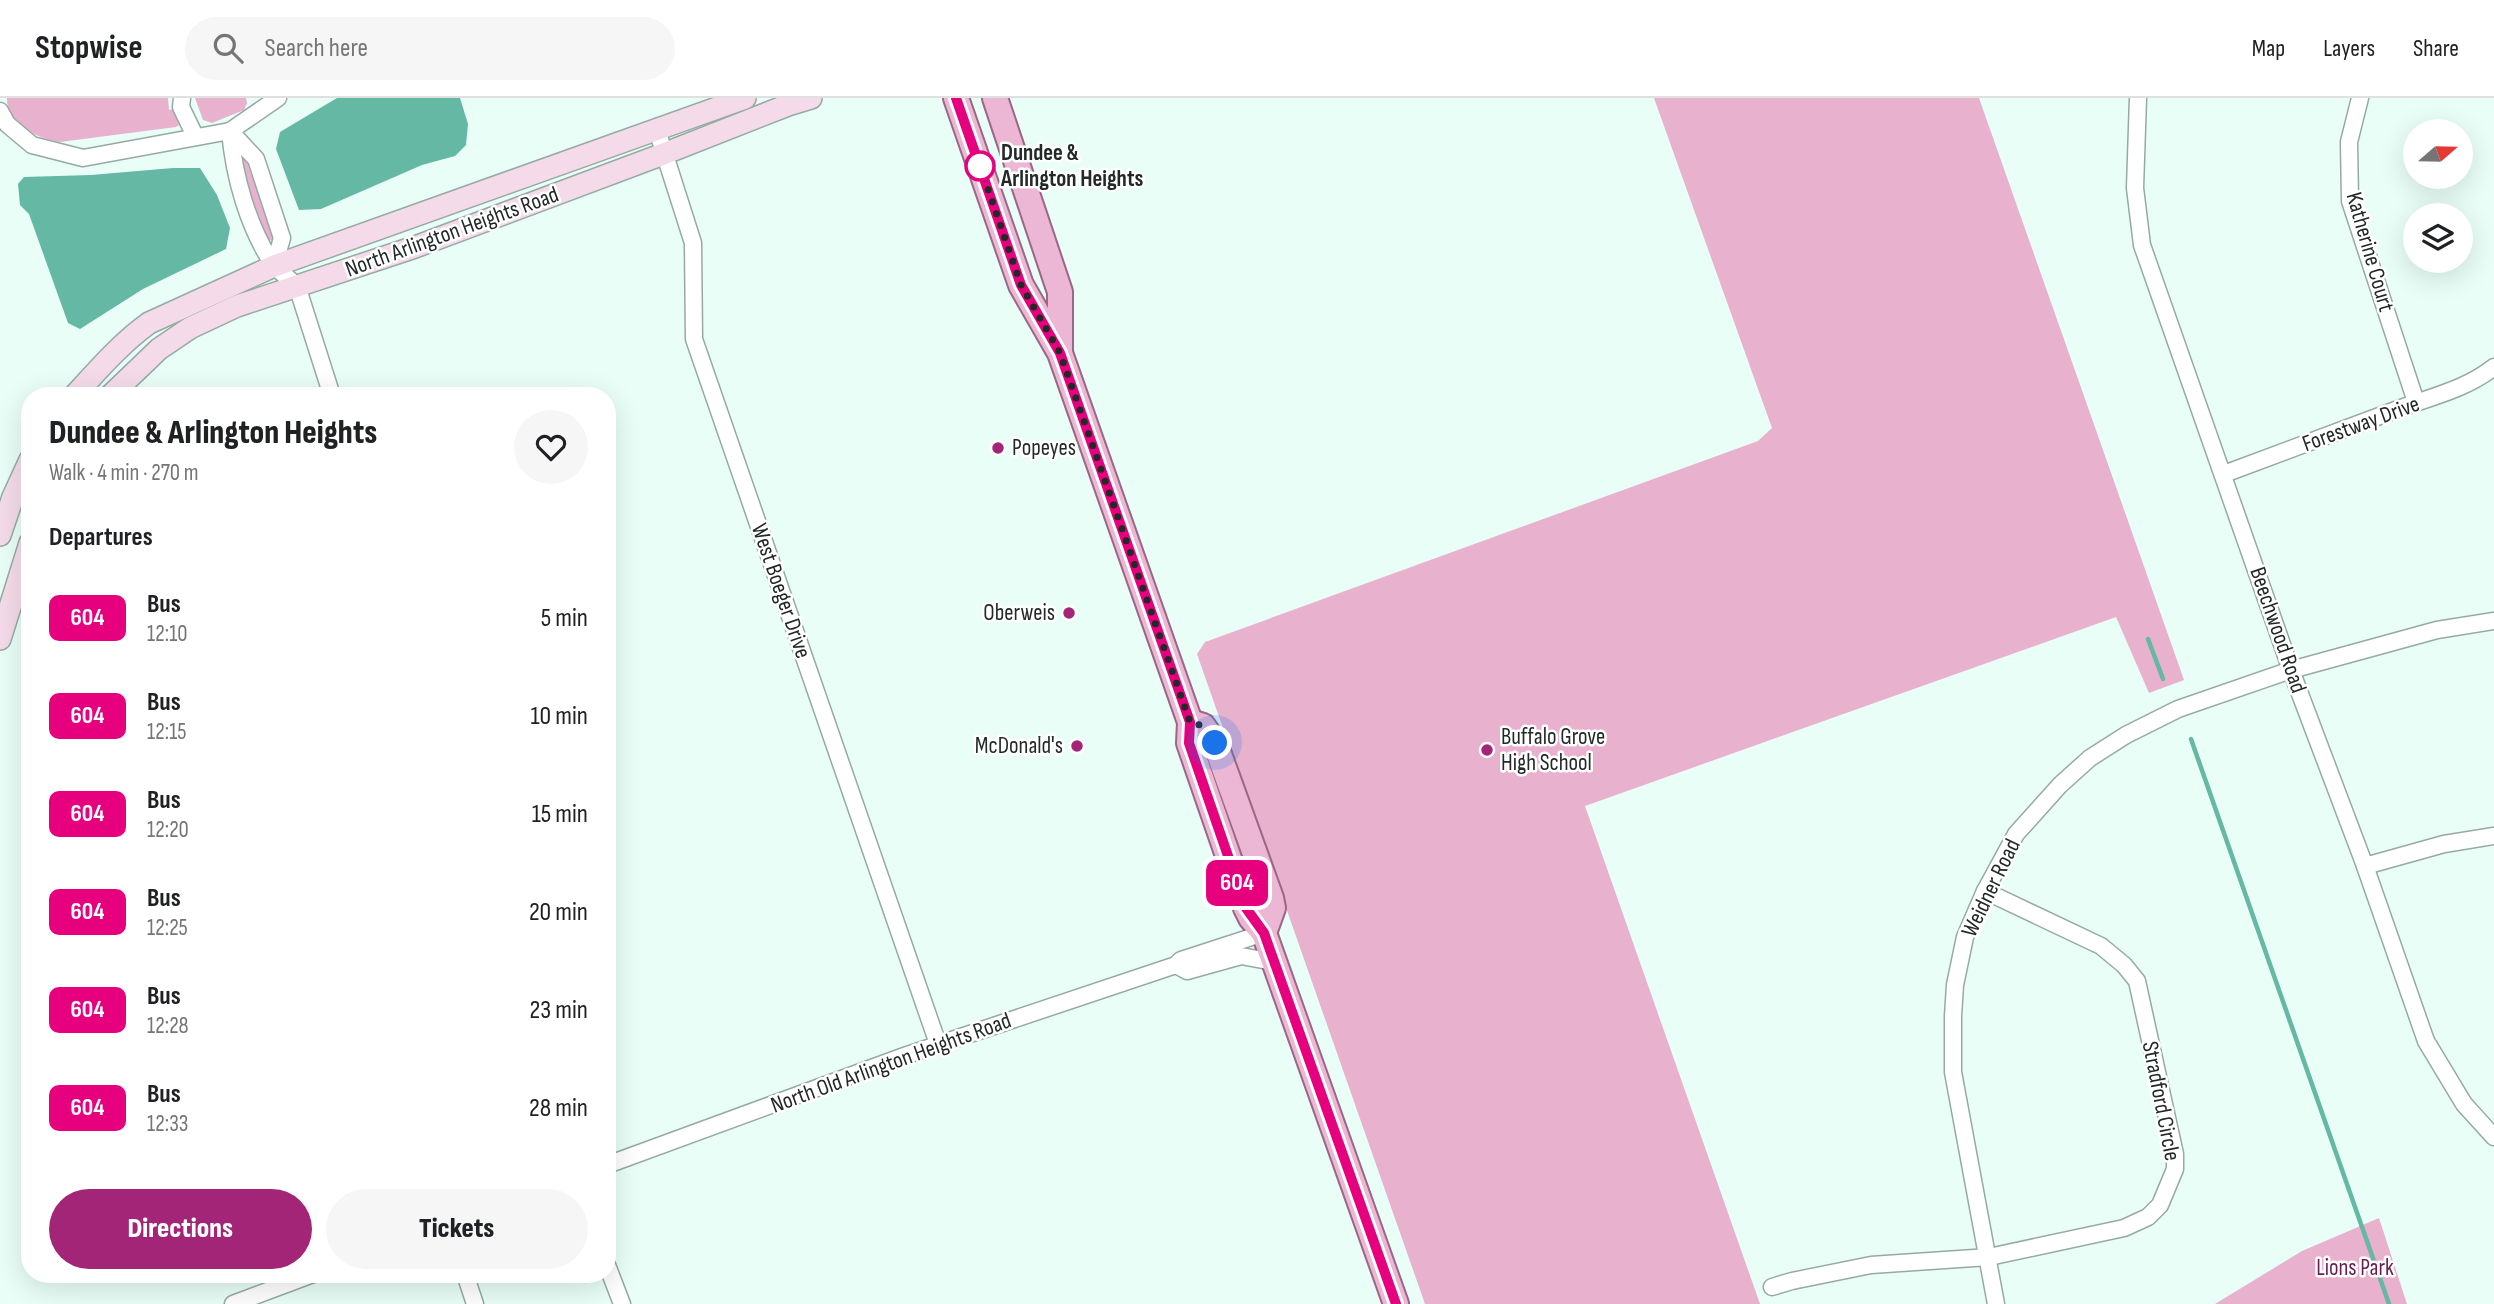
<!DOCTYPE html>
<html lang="en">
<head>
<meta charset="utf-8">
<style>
	:root { --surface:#fff; --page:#f6f6f6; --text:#202124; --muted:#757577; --line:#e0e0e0; --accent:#a32577 }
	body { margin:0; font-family:"Sofia Sans Condensed",sans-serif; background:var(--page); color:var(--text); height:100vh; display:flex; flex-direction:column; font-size:26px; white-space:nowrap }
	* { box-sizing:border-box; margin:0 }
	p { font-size:23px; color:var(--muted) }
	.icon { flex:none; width:38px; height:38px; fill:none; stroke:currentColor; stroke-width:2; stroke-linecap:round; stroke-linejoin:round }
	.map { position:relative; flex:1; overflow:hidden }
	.details { position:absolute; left:21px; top:289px; width:595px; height:896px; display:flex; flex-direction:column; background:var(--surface); border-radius:28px; box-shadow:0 7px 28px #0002 }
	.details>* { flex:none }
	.badge { padding:0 14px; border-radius:10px; font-size:24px; line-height:46px }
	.needle { width:46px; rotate:70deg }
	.controls { position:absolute; left:2403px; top:21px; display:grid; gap:14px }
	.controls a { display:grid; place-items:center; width:70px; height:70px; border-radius:50%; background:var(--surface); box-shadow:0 7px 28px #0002; font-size:35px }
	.you { position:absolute; width:35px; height:35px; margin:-18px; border:5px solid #fff; border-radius:50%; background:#1a73e8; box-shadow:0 0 0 10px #1a73e833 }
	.map>.badge { position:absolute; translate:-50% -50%; box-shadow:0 0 0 4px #fff }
	h2 { padding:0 28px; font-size:26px; line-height:63px }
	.round { display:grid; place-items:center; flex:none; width:74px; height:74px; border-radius:37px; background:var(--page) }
	.head { display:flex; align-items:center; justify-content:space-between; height:119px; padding:0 28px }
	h1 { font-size:33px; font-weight:800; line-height:52px }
	.primary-button { display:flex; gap:14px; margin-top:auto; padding:14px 28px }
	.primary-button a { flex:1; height:80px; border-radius:42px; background:var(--accent); color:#fff; font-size:28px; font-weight:800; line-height:80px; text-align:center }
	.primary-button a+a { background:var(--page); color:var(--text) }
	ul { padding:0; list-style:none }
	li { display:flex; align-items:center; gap:21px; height:98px; padding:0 28px }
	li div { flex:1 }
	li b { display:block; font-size:26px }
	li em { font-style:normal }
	li .badge { min-width:77px; font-weight:700; text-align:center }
	header { display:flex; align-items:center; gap:42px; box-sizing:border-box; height:98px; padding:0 35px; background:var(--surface); border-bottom:2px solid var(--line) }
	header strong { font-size:33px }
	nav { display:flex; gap:38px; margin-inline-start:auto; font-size:24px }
	.search { width:490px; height:63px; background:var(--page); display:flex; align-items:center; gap:18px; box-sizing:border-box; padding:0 24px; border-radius:38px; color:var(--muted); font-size:26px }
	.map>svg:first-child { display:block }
</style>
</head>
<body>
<header>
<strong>Stopwise</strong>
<div class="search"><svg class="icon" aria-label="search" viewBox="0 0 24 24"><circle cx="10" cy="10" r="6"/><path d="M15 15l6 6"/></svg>Search here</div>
<nav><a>Map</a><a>Layers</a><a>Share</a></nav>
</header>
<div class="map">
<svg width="2494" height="1206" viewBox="0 0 2494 1206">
	<rect width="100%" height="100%" fill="#e8fef7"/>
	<g fill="#e8b1ce">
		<path d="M7,0h161l1,12 4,-1 9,14 -6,4 -116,15c-23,-4 -54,-17 -53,-44z"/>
		<path d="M195,0h51l1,5 -3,7 -32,13 -9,-3z"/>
		<path d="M1654,0h325l205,582 -35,13 -33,-76 -531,189 175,498h-335l-228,-650 8,-12 553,-201 14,-13z"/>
		<path d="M240,57l5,2 29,80 -1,4 -6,-2 -29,-80z"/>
		<path d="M2379,1120l28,86h-192l87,-53z"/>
	</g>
	<g fill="#64b8a4">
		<path d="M337,0h123l8,26 -2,21 -11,11 -33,9 -101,44 -22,1 -23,-61 4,-17z"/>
		<path d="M173,70h27l17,27 13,33 -4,21 -83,40 -63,40 -12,-6 -39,-109 -9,-9 -2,-21 6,-7 67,-2z"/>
	</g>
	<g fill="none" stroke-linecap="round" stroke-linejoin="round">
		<g stroke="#64b8a4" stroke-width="4.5">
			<path d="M2148,541l15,40"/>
			<path d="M2191,641l198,565"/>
		</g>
		<defs>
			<g id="minor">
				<path d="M182,0l-1,9 14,29"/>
				<path d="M2138,0l-3,90 7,57 149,425 74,196 61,175 38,63 30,33"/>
				<path d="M2360,0l-11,44 1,59 66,201"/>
				<path d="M0,13l7,13 25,21 51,13 147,-27 48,-33"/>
				<path d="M657,32l36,113 1,96 244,705"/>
				<path d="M230,33l26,28 26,79 -8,28c-26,-39 -40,-89 -44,-135z"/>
				<path d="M274,168l23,20 35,110"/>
				<path d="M2224,376c59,-22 118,-44 177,-66 33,-12 65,-19 93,-41"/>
				<path d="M2365,768l79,-22 50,-8"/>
				<path d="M1176,867l11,6 54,-15 33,6"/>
				<path d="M607,1067l300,-110 269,-90 5,-5 83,-27"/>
				<path d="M607,1167l15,39"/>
				<path d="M465,1176l10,30"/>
				<path d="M1772,1189l20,-6 79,-16 118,-8 135,-29 24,-11 12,-12 15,-36v-15l-38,-173 -13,-16 -23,-19 -116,-55"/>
				<path d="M233,1206l80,-30"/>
				<path d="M1996,1206l-43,-232v-56l2,-31 10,-48 20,-46 31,-57 44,-49 30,-27 36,-23 52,-26 113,-39 146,-40 57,-9"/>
			</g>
			<g id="secondary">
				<path d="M74,298c24,-26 46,-52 75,-73l125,-57 471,-168"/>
				<path d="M110,298l49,-47 31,-21 47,-22 178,-59 251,-94 122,-48 23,-7"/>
				<path d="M0,437l13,-38 17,-37"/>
				<path d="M0,541l30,-96"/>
			</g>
			<g id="primary">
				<path d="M956,0l65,187 39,68 130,369 -1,21 57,165 5,10 13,15 132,371"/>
				<path d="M995,0l65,194v60"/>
				<path d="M1190,624l13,4 12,17 56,155 2,10 -9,25"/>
			</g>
		</defs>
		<use href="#minor" stroke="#96aaa4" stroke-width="19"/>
		<use href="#secondary" stroke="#96aaa4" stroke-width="24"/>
		<use href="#primary" stroke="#9c6685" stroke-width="28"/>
		<use href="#minor" stroke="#fff" stroke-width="16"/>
		<use href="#secondary" stroke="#f5dbe9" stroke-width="21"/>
		<use href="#primary" stroke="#ebb7d4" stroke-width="24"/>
	</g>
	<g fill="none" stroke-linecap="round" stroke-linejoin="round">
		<defs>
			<path id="line" d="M956,0l65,187 39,68 130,369 -1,21 57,165 18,25 132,371"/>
		</defs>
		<use href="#line" stroke="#fff" stroke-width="16"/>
		<use href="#line" stroke="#e6007e" stroke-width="10"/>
		<path stroke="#222927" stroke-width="7" stroke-dasharray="0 12.6" d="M980,68l41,119 39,68 130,369 13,4 12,17"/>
	</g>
	<circle fill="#fff" stroke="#e6007e" stroke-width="3.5" cx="980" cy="68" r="14"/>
	<g fill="#a32577" stroke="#fff" stroke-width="2.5">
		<circle cx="998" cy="350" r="7"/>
		<circle cx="1069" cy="515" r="7"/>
		<circle cx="1077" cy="648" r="7"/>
		<circle cx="1487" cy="652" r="7"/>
	</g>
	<g text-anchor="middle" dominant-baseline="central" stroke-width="5" stroke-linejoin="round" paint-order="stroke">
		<g font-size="23" font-weight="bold" fill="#222927" stroke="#fff" text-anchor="start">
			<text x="1001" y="55">Dundee &amp;<tspan x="1001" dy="26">Arlington Heights</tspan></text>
		</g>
		<g font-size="23" fill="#222927" stroke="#fff">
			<text transform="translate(452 134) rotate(-20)">North Arlington Heights Road</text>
			<text transform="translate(2370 154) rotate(74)">Katherine Court</text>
			<text transform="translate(2361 326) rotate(-20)">Forestway Drive</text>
			<text transform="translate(781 493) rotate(71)">West Boeger Drive</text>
			<text transform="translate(2278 532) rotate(71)">Beechwood Road</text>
			<text transform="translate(1991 790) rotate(-64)">Weidner Road</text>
			<text transform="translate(891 965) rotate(-20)">North Old Arlington Heights Road</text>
			<text transform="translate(2161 1003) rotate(79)">Stradford Circle</text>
		</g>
		<g font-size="23" fill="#222927" stroke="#fff" text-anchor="start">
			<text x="1012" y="350">Popeyes</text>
			<text x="1055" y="515" text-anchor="end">Oberweis</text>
			<text x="1501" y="639">Buffalo Grove<tspan x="1501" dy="26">High School</tspan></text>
			<text x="1063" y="648" text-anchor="end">McDonald's</text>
		</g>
		<g font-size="23" fill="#681e4c" stroke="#fff">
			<text x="2355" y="1170">Lions Park</text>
		</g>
	</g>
</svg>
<div class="controls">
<a><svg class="needle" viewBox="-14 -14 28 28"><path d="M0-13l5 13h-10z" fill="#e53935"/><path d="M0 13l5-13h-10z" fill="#757577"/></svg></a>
<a><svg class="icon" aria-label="layers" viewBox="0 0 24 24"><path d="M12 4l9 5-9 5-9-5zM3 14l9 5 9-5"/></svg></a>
</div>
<div class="you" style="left:1215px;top:645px"></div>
<b class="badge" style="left:1237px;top:785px;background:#e6007e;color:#fff">604</b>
<section class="details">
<div class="head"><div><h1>Dundee &amp; Arlington Heights</h1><p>Walk · 4 min · 270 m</p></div><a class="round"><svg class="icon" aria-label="heart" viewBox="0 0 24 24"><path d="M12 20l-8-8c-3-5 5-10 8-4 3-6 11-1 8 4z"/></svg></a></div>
<h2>Departures</h2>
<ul>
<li><span class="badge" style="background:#e6007e;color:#fff">604</span><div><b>Bus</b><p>12:10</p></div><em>5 min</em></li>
<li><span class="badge" style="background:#e6007e;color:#fff">604</span><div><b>Bus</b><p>12:15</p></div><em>10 min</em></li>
<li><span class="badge" style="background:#e6007e;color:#fff">604</span><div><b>Bus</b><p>12:20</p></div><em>15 min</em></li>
<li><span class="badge" style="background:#e6007e;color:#fff">604</span><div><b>Bus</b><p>12:25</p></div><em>20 min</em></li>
<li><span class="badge" style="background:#e6007e;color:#fff">604</span><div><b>Bus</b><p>12:28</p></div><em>23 min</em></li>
<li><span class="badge" style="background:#e6007e;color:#fff">604</span><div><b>Bus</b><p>12:33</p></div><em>28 min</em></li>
</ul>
<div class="primary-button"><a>Directions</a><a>Tickets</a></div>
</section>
</div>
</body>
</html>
